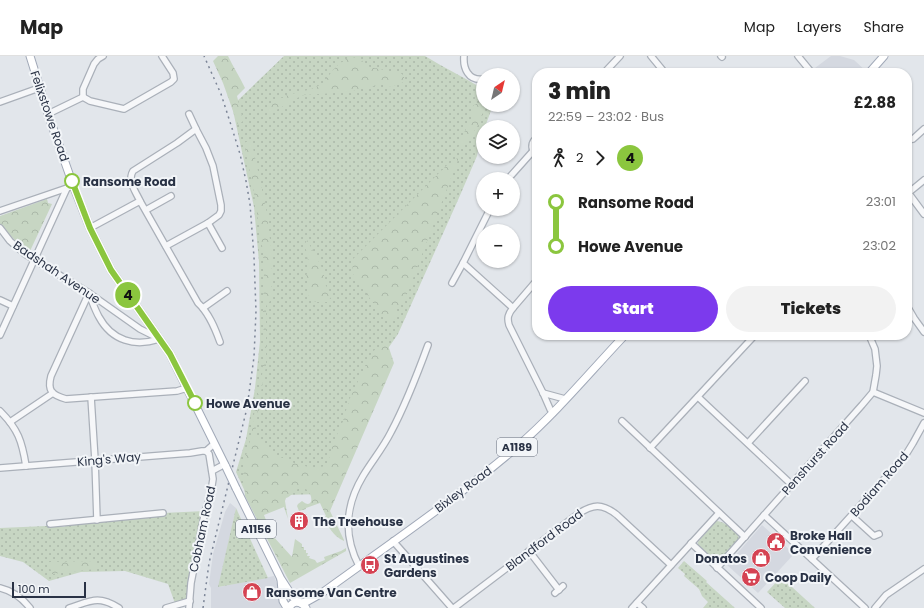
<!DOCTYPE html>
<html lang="en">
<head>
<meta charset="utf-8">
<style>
	:root { --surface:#fff; --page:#f2f2f2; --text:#222; --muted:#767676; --line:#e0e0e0; --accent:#7c3aed }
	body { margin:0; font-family:Poppins,sans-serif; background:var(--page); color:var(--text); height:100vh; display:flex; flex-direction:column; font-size:15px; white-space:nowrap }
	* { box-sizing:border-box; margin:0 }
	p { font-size:13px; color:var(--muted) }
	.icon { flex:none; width:22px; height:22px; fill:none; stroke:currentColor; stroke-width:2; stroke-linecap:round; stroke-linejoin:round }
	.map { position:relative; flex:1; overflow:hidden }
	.side { position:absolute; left:532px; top:12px; width:380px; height:272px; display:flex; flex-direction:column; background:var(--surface); border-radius:16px; box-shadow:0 1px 3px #0004 }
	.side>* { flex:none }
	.badge { padding:0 8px; border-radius:13px; font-size:14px; line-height:26px }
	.needle { width:26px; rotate:35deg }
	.tools { position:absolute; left:476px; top:12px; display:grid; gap:8px }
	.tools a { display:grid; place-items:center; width:44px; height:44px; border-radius:50%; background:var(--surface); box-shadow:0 1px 3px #0004; font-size:20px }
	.scale { position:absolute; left:12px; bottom:10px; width:74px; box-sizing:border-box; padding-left:4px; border:2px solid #293245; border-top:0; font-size:11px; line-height:14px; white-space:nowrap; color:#293245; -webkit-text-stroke:3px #f2f5f8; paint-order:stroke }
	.map>.badge { position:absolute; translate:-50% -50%; box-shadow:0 0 0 2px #fff }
	.legs { display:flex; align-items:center; gap:6px; height:44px; padding:0 16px; font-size:13px }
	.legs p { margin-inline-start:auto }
	.head { display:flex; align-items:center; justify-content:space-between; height:68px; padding:0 16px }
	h1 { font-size:22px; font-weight:800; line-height:30px }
	.primary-button { display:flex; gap:8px; margin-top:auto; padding:8px 16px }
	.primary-button a { flex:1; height:46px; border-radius:24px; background:var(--accent); color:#fff; font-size:16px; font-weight:800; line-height:46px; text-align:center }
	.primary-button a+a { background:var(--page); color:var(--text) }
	ul { padding:0 16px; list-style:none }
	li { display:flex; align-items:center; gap:14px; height:44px; font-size:15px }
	li i { display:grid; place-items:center; width:6px; height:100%; margin:0 5px; background:currentColor }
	li i::after { content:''; width:10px; height:10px; margin:-5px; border:3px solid; border-radius:50%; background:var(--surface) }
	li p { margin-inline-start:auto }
	li:first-child i { background:linear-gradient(#0000 50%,currentColor 0) }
	li:last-child i { background:linear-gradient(currentColor 50%,#0000 0) }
	header { display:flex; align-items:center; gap:24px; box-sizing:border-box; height:56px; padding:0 20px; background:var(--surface); border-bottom:1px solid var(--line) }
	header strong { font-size:19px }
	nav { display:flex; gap:22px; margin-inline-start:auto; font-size:14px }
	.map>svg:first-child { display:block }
</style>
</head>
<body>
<header>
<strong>Map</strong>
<nav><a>Map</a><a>Layers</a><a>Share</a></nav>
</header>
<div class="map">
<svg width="924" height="552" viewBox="0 0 924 552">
	<defs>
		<pattern id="green-dots" width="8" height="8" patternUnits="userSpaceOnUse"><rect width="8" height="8" fill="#c7d6c3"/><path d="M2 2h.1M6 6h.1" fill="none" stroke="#abb8a9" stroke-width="1.8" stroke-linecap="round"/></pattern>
		<pattern id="forest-crowns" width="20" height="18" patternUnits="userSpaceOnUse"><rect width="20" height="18" fill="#c7d6c3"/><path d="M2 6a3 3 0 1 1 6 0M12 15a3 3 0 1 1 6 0" fill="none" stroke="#abb8a9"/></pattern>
	</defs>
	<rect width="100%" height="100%" fill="#e2e6eb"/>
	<g fill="#d4d8e0">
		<path d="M831,0h9l14,4 14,13h-56l-1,-2z"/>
		<path d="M230,447l6,5 -17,79 55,-11 3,8 4,24h-70v-20l-2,-4 4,-30 12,-42z"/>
		<path d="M762,469l32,29 -36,39 -31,-28z"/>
	</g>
	<g fill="url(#green-dots)">
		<path d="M284,0h141c19,12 39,21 58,33v16h10l-8,22h-2v6l-4,12 -2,11 -19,44 -60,134 -9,13 -65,147 -77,2 -11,-24 10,-33 9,-51 5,-47 -1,-79 -5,-55 -22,-101z"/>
		<path d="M236,452l32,70 -50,9z"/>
		<path d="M205,455l-15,90 -14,5 -8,-22 -43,-13 -44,1 -32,9 -26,-19 -23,-6v-28l46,-2 18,1 5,-3 94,-11z"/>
		<path d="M717,465c6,0 18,9 21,14 1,3 1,4 0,7l-16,18 -7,1 -15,-13 -2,-2v-4l17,-20z"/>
		<path d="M684,505l23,20 -1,1 29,26h-32l5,-6 -6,-6 -3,-7 -15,-13 1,-2 -7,-6z"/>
		<path d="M781,521l34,31h-30l-18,-16z"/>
	</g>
	<g fill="url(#forest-crowns)">
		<path d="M218,0h10c5,11 12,21 17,32l-8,8 6,25 -5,4 -15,-42 -10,-22z"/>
		<path d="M352,1l9,2 5,7 36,8 2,3v5l-14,5 -8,-3 -33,8 -45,3 -7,3 -10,6 -16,9 -2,-1v-5c12,-15 35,-13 51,-22 7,-4 9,-11 14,-16 5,-6 11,-10 18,-12z"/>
		<path d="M483,45v4h2c-3,20 -14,31 -27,44l3,-11 10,-18 1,-12 2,-3z"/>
		<path d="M250,84l3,8 13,60 5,39 1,46 -2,8 -4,5v60l-8,41 -3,29 17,17 22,10 18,5 15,-2 6,-22 10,-23 6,-21 23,-48 12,-9 4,2 6,18 -64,148 14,29v1c-11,-5 -15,-14 -21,-23l3,-2 -6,-13 -14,5v1l-7,2 -2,-5 1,-2 4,-3c13,11 12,-12 0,-13 -8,0 -10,9 -16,10l-1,3 3,18 -4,-12 -20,8 8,20 20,22 3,-18 7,5v3h2v3h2v3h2l-1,3h3l-1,2 6,2 2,3 8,-3 -1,-3 17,-6 5,-3v3l-56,32 -45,-87 -2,-29 8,-30 5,-36 6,-25 3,-28 -2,-28 1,-48 -1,-20 -10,-65 -9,-44z"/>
		<path d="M459,101l-55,145 -7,4 -2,13 -6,2 -9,-8 -27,-39 -1,-14 94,-94z"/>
		<path d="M47,143l1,4 4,1 -22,47c-12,-7 -21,-16 -30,-27v-8z"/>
		<path d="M307,184l12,22v3l4,3 2,16 7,12 -5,6h-12l-7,-7 1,-11 -3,-7 3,-11 -4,-22z"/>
		<path d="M96,505v8l-44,5 -2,-6 -1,-6z"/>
	</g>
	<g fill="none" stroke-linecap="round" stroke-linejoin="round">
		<defs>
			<g id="minor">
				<path d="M464,0c-1,12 4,25 19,23"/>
				<path d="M651,0l14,17"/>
				<path d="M721,0l1,1"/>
				<path d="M798,0l14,17"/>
				<path d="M604,17l16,-17"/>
				<path d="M83,41l7,4 34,8 47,-27 3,-3 -1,-6 -11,-17"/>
				<path d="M83,41v-8l11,-25 4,-5 5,-3"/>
				<path d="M0,46l39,-14"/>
				<path d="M48,58l35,-17"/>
				<path d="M189,58l7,15"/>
				<path d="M907,84l6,-1 11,-10"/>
				<path d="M533,95c-2,-6 -1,-9 4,-14"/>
				<path d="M508,123l25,-28h4"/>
				<path d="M907,135l17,23"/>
				<path d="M907,138l17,-14"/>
				<path d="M140,145l58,102c11,10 17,25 22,39"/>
				<path d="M490,153l-27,54 50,45"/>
				<path d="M146,154l25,-14"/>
				<path d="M0,155l70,-24"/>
				<path d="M208,167l14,25"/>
				<path d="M0,172l10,13 15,13 64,39 51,36 18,9"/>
				<path d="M90,172l50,-27c-4,-9 -13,-20 -7,-30l44,-28 19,-14 10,19 7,18 8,39v6l-2,4 -11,8 -42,23"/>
				<path d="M537,224l-24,28c-5,6 -6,10 -4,17l34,68 7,16 3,4"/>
				<path d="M452,227l11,-20"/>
				<path d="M89,237l-38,83c-4,15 1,19 15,23l111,-8 10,-3"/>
				<path d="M89,238c3,7 6,16 10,23 13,24 36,30 60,22"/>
				<path d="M0,244l13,6"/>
				<path d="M907,250l7,12 10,14"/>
				<path d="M203,252l24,-17"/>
				<path d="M0,279l67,-147"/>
				<path d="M873,336l51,21"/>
				<path d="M543,337l22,6"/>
				<path d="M91,341l4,63 2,60"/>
				<path d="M698,341l93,87"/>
				<path d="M0,355c18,18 22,30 26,55"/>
				<path d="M622,365l123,116"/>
				<path d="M10,366l43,-29"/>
				<path d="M748,387l57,-62"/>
				<path d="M650,392l105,-113"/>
				<path d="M0,412l190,-15 12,-2h4l8,-7"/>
				<path d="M212,415l13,-7"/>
				<path d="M764,459l101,93"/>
				<path d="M852,460l22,20 5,-2"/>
				<path d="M50,468l113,-11"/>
				<path d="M393,485l59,67"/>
				<path d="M691,487l70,65"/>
				<path d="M529,495l30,39"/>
				<path d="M812,503l93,-103 8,-13 11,-20"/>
				<path d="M359,510c-16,-31 -14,-60 4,-90 9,-15 20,-28 28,-44 15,-28 26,-57 37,-87"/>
				<path d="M717,512l145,-163 11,-13 3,-17 1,-9 -2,-17 -6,-14"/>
				<path d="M0,532c13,3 22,10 30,20"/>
				<path d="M555,537l8,-7"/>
				<path d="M637,547l6,5"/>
				<path d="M69,552c22,-7 29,-13 50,0"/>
				<path d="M166,552l24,-7"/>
				<path d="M189,552l2,-25 14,-72 5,-13 3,-19 -4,-25 -3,-3"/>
				<path d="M454,552l124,-94c15,-10 24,-11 39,1l54,50"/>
				<path d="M632,552l87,-95"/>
				<path d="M875,552l11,-13 38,-26"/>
			</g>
			<g id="major">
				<path d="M30,0l18,58 25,71 17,43 21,42 59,84 56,113"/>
				<path d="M869,17l15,-17"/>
				<path d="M236,432l45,91 11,17 7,6"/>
				<path d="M281,524l2,21 4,7"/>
				<path d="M301,547l5,-1 16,-9c66,-48 134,-94 196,-147 39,-34 72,-74 107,-111"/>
				<path d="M289,552c4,-8 12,-7 17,0"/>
			</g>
		</defs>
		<use href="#minor" stroke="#aab0b9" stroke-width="8"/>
		<use href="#major" stroke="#a1a9b8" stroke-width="9"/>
		<use href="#minor" stroke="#f6f7f9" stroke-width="5.5"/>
		<use href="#major" stroke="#fff" stroke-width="7"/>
		<path stroke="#7b8496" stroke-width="1.5" stroke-dasharray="2 4" stroke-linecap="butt" d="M203,552l6,-45 38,-155 7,-51 2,-46 -2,-54 -4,-53 -4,-23 -6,-27 -9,-29 -10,-31 -17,-38"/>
		<defs>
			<path id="major-bridge" d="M226,411l10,21"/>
		</defs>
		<use href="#major-bridge" stroke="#a1a9b8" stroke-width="9" stroke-linecap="butt"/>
		<use href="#major-bridge" stroke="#fff" stroke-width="7"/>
	</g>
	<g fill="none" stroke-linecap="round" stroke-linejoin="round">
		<defs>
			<path id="line-1" d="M72,125l18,47 21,42 59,84 25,49"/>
		</defs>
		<use href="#line-1" stroke="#fff" stroke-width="9"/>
		<use href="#line-1" stroke="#8bc63e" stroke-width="6"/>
	</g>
	<defs>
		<symbol id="building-disc" viewBox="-11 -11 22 22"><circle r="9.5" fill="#d54353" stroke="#f2f5f8"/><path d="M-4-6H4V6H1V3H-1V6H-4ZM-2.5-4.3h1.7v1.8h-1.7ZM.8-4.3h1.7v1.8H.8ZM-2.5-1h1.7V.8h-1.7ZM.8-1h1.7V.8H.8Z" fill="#fff"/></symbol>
		<symbol id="civic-disc" viewBox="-11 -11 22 22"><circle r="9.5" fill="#d54353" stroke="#f2f5f8"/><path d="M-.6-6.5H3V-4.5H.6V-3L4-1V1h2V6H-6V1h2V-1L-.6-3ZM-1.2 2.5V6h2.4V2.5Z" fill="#fff"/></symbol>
		<symbol id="shop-disc" viewBox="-11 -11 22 22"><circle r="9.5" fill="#d54353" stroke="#f2f5f8"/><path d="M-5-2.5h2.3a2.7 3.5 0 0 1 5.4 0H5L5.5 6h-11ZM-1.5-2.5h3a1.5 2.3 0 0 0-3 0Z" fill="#fff"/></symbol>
		<symbol id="bus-disc" viewBox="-11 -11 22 22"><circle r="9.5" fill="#d54353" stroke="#f2f5f8"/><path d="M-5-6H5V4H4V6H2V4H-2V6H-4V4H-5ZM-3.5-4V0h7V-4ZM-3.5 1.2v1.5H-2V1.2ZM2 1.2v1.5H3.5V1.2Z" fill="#fff"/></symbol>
		<symbol id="supermarket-disc" viewBox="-11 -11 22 22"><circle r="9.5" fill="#d54353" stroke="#f2f5f8"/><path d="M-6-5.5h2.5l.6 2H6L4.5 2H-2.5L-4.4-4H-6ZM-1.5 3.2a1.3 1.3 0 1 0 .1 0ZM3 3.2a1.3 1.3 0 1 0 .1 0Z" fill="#fff"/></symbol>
	</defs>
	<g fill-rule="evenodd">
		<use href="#building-disc" x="288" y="454" width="22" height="22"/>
		<use href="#civic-disc" x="765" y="475" width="22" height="22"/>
		<use href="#shop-disc" x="750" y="491" width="22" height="22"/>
		<use href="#bus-disc" x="359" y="498" width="22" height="22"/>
		<use href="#supermarket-disc" x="740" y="510" width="22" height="22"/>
		<use href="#shop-disc" x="241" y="525" width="22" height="22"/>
	</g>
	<g fill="#fff" stroke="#8bc63e" stroke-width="2">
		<circle cx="72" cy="125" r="7"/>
		<circle cx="195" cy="347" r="7"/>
	</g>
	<g text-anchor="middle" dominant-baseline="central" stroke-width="4" stroke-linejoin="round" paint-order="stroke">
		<g fill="#f2f5f8" stroke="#656c7b" stroke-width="1">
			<rect x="497" y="382" width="40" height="18" rx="3"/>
			<rect x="236" y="464" width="40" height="18" rx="3"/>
		</g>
		<g font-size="11" font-weight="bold" fill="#293245">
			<text x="517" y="391">A1189</text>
			<text x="256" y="473">A1156</text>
		</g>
		<g font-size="12" fill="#293245" stroke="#f2f5f8">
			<text transform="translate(50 60) rotate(71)">Felixstowe Road</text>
			<text transform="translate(57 216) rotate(34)">Badshah Avenue</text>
			<text transform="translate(815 402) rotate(-48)">Penshurst Road</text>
			<text transform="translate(109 403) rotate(-5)">King's Way</text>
			<text transform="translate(879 428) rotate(-49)">Bodiam Road</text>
			<text transform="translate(463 433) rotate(-37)">Bixley Road</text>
			<text transform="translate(202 473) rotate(-78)">Cobham Road</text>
			<text transform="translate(544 484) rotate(-37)">Blandford Road</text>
		</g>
		<g font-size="12" font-weight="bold" fill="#293245" stroke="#f2f5f8" text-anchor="start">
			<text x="83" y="125">Ransome Road</text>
			<text x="206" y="347">Howe Avenue</text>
		</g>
		<g font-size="12" font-weight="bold" fill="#293245" stroke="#f2f5f8" text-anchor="start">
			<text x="313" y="465">The Treehouse</text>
			<text x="790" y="479">Broke Hall<tspan x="790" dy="14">Convenience</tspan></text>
			<text x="384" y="502">St Augustines<tspan x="384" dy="14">Gardens</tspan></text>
			<text x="747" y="502" text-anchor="end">Donatos</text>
			<text x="765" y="521">Coop Daily</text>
			<text x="266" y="536">Ransome Van Centre</text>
		</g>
	</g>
</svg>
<div class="tools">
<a><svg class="needle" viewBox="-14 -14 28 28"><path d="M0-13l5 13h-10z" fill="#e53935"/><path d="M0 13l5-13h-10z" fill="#767676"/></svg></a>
<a><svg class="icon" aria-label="layers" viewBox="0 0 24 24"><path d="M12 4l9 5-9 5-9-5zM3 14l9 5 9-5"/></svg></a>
<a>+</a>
<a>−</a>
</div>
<div class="scale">100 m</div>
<b class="badge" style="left:128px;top:239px;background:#8bc63e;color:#111">4</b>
<section class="side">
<div class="head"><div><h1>3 min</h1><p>22:59 – 23:02 · Bus</p></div><b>£2.88</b></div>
<div class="legs"><svg class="icon" aria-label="walk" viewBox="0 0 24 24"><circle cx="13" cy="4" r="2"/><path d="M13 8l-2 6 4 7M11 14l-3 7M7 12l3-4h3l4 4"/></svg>2<svg class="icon" aria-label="forward" viewBox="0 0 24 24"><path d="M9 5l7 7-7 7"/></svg><b class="badge" style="background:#8bc63e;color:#111">4</b></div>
<ul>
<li><i style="color:#8bc63e"></i><b>Ransome Road</b><p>23:01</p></li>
<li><i style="color:#8bc63e"></i><b>Howe Avenue</b><p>23:02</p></li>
</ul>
<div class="primary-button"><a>Start</a><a>Tickets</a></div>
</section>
</div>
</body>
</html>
